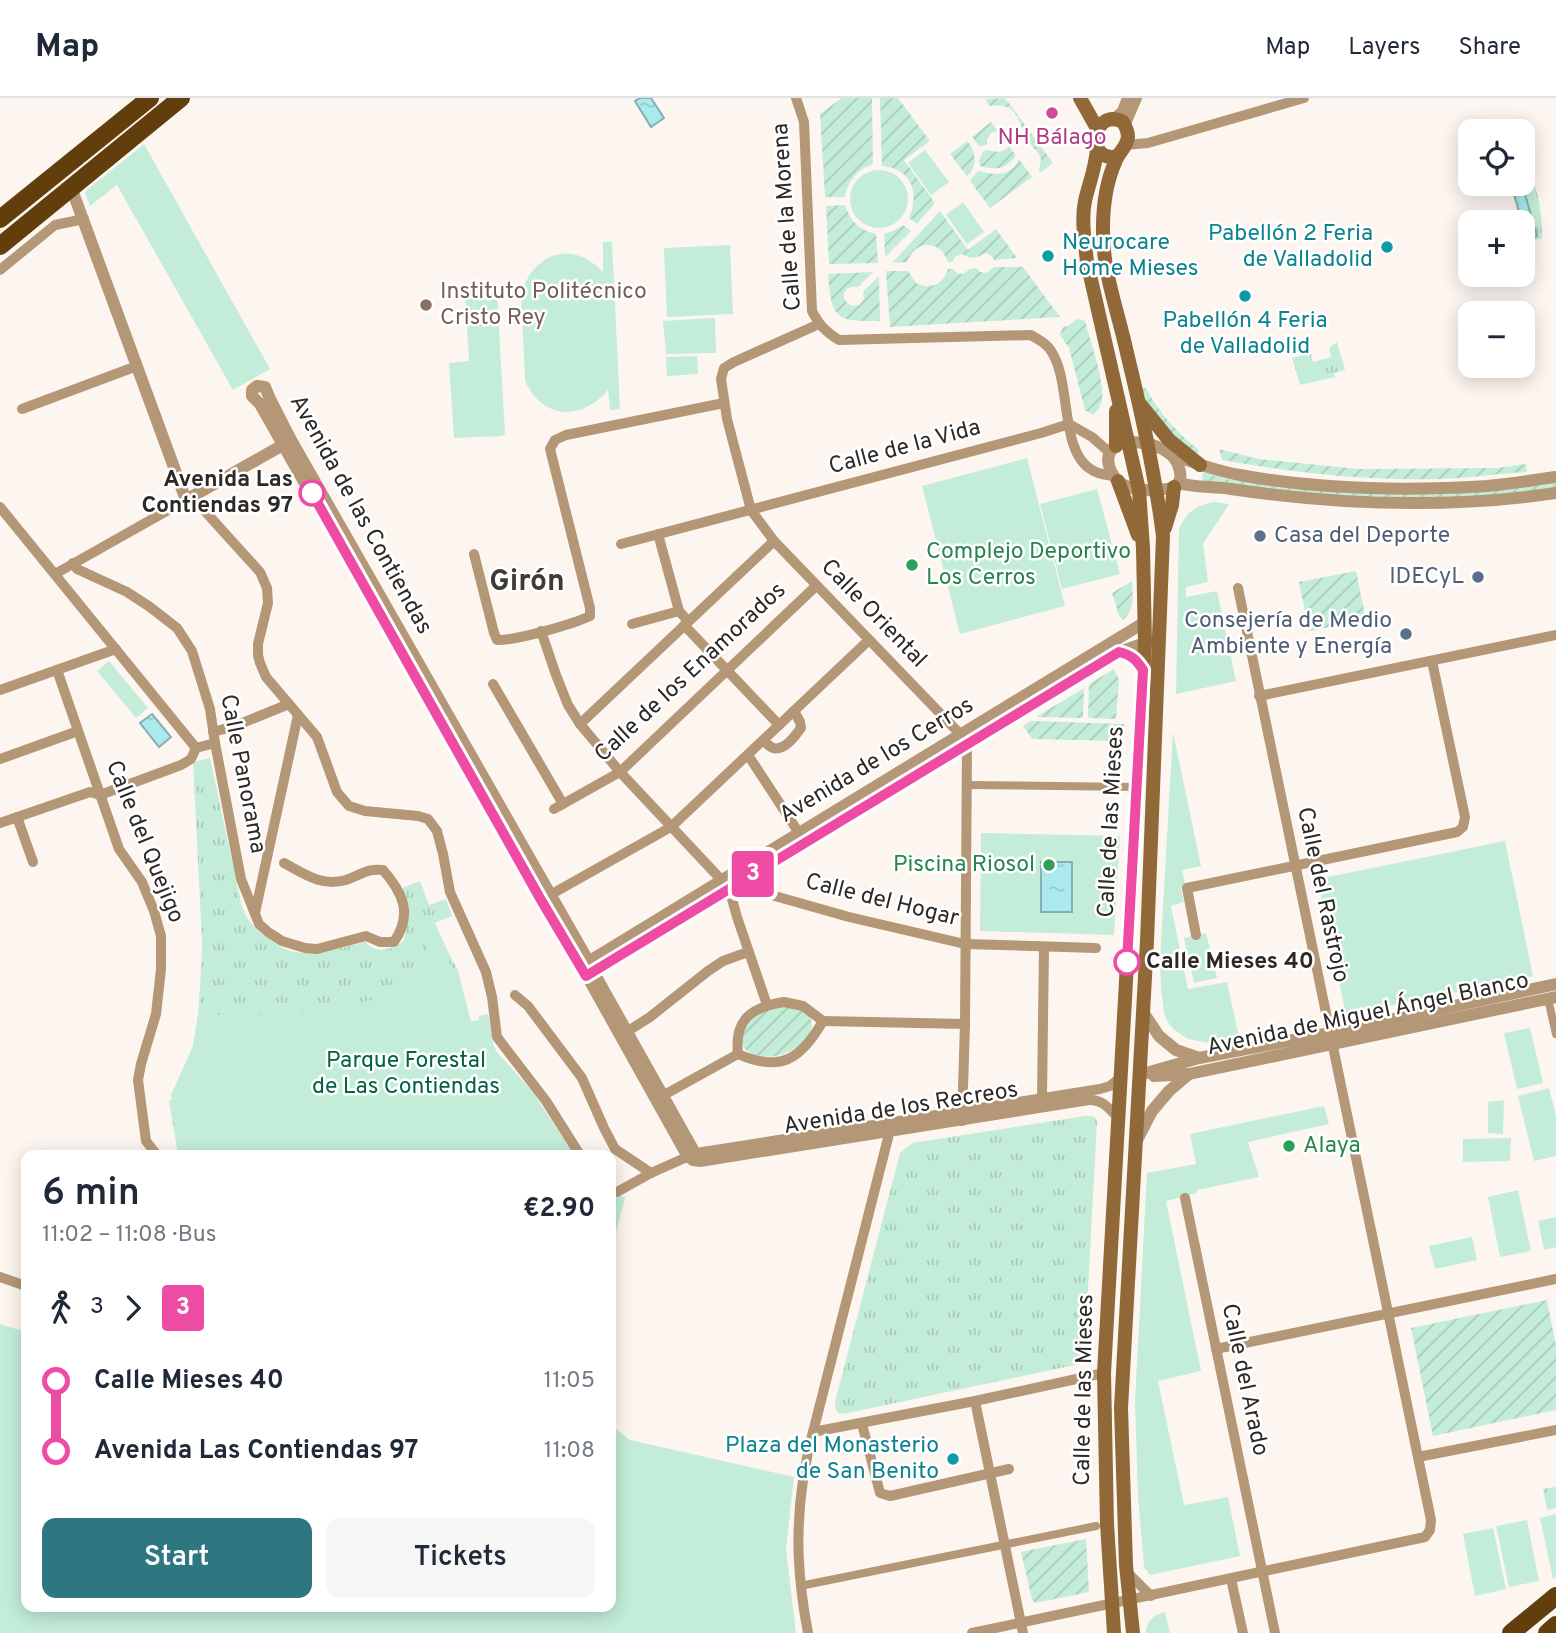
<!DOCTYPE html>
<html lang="en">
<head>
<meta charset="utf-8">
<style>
	:root { --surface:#fff; --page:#f6f6f7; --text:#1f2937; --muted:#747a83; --line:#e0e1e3; --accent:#2e7680 }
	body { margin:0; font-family:Overpass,sans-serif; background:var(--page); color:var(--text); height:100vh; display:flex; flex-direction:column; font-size:26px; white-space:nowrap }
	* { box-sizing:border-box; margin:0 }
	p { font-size:23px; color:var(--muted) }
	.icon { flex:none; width:38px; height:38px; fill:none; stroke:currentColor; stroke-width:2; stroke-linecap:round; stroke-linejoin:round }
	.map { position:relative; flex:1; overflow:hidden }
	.side { position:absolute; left:21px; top:1052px; width:595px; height:462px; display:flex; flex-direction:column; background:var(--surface); border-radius:14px; box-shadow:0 4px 18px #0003 }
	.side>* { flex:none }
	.badge { padding:0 14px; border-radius:5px; font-size:24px; line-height:46px }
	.tools { position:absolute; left:1458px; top:21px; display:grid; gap:14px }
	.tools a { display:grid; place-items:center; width:77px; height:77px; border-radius:14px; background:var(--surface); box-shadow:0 4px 18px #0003; font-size:35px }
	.map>.badge { position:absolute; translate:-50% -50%; box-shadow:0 0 0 4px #fff }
	.legs { display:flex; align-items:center; gap:10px; height:77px; padding:0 21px; font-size:23px }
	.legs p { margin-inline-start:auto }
	.summary { display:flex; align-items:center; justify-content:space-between; height:119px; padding:0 21px }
	h1 { font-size:38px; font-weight:600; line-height:52px }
	.action { display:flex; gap:14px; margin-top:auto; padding:14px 21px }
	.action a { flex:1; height:80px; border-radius:14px; background:var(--accent); color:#fff; font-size:28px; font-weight:600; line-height:80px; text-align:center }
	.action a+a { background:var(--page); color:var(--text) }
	ul { padding:0 21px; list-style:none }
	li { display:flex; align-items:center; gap:24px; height:70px; font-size:26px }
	li i { display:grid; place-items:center; width:10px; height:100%; margin:0 9px; background:currentColor }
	li i::after { content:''; width:18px; height:18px; margin:-9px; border:5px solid; border-radius:50%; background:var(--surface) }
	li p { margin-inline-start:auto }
	li:first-child i { background:linear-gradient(#0000 50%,currentColor 0) }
	li:last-child i { background:linear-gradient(currentColor 50%,#0000 0) }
	header { display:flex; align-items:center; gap:42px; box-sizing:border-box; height:98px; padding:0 35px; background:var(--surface); border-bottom:2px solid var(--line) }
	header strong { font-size:33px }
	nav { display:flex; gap:38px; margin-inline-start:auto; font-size:24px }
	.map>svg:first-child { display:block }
</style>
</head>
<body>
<header>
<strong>Map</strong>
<nav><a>Map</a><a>Layers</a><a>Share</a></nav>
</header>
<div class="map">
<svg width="1556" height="1535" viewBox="0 0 1556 1535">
	<defs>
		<pattern id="grass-tufts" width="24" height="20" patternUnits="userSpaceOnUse" patternTransform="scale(1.75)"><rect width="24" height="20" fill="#c3edd8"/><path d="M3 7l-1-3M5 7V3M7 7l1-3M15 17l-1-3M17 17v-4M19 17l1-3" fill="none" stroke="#a8cbb9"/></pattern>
		<pattern id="garden-furrows" width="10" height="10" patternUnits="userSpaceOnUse" patternTransform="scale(1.75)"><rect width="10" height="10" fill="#c3edd8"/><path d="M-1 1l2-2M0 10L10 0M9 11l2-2" fill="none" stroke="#a8cbb9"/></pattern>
		<pattern id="water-ripples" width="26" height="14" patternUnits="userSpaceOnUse" patternTransform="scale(1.75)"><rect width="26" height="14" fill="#abeaec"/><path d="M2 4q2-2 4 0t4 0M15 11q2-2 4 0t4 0" fill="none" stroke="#93c9ca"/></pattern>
	</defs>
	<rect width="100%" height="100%" fill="#fdf6f0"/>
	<g fill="url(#grass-tufts)">
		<path d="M1523,65c16,23 19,48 19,75l-14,4 -1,-3 10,-3 -15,-52z"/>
		<path d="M1337,244l8,28 -11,3 1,4 -35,8 -8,-27 19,-5 2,9 18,-5 -2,-9z"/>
		<path d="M210,660l31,145c4,15 13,25 25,34 7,4 16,12 24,14 25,5 51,-3 75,-9l8,6 8,2 15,-3 8,-7 5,-34 -7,-18 18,-7 9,24 17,-6 6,17 -17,7 15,33 8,14 13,52 8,-2v-4l9,-2 5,30 3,7 35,39 43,65h-396l-9,-54 4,-2 20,-53 5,-31 3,-44 1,-28 -9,-181z"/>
		<path d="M1085,1018h7l4,2 1,4 -13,241 -241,51 -5,-1 -3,-6v-5l65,-249 12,-10z"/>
		<path d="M1556,1389v21l-9,2 -4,-21z"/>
	</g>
	<g fill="#c3edd8">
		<path d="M144,46l126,225 -37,21 -116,-205 -27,21 -5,-13 3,-4z"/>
		<path d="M925,52l24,32 -18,13 -23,-32z"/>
		<circle cx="879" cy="101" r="29"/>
		<path d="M963,104l21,30 -17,12 -21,-29z"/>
		<path d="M603,144h9l8,167 -10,1 -2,-20c-26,31 -65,30 -83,-9l-4,-86c7,-27 30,-49 59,-39 10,3 16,10 23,16z"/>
		<path d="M730,147l3,69 -66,3 -3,-69z"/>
		<path d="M497,196l8,140 -3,2 -48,2 -5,-75 20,-2 -4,-65z"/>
		<path d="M715,220l1,35 -50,1 -3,-33z"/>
		<path d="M697,258l1,18 -31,2 -1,-19z"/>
		<path d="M1027,360l38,148 -105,28 -38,-148z"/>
		<path d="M1097,391l23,85 -58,15 -22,-85z"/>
		<path d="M1214,404l15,2 -26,40 5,38 -22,5v10l31,-6 19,90 -60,13 3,-165c7,-16 17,-24 35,-27z"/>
		<path d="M109,563l39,47 -12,10 -39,-47z"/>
		<path d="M1173,634l28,134 -19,4 3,13 -4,6 3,13 -13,4 17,83 39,-7 12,55 -30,6 -21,-4 -15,-10 -7,-10 -2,-7 -3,-24 -1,-29z"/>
		<path d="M981,735l139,3 -6,99 -134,-4z"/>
		<path d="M1505,743l28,135 -187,39 -28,-136z"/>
		<path d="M435,825l36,99 8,-2v-4l9,-2 5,30 3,7 37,43 41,61h-378l-20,-30 -5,-30 22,-49 5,-31 117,-1 97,-24z"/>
		<path d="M1206,835l11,45 -23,5 -10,-45z"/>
		<path d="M1530,930l13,55 -26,6 -13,-56z"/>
		<path d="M1549,990l7,28v40l-22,5 -16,-65z"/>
		<path d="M1504,1002l-1,34 -15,-1v-31z"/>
		<path d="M1324,1008l5,18 -81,18 11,35 -62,13v3l-31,8 35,170 -43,10 26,124 44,-8 12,59 -90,19 -6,-8 -6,-70 -3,-96 12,-228 49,-9 -6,-30z"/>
		<path d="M1511,1040l-1,23 -47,1v-23z"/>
		<path d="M1518,1092l13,61 -31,6 -12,-60z"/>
		<path d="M621,1098l4,2 -8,30 -6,49v-78z"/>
		<path d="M1556,1119v30l-12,3 -6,-29z"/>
		<path d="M1472,1139l5,23 -42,9 -6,-23z"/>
		<path d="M0,1226l26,8v274h585v-181l19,15 164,37 -8,72 10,84h-796z"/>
		<path d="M1556,1416v62l-3,3 -13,-61z"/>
		<path d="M1527,1422l12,61 -30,6 -13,-61z"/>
		<path d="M1493,1430l13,61 -31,7 -12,-62z"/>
		<path d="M1165,1514l5,21h-24c0,-12 8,-18 19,-21z"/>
	</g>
	<g fill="url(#garden-furrows)">
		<path d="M842,0h30l1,66c-15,5 -26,17 -28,33h-20l-5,-83z"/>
		<path d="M880,0h18l32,43 -26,19 31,43 -18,21 -8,-6c11,-25 2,-50 -27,-52z"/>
		<path d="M1005,0l48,65 -13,10 -1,-2c0,-1 2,-10 2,-11 -1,-7 -6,-10 -10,-15 -7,-9 -11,-27 -19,-35 -6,-5 -14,-5 -22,-4l-5,-7z"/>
		<path d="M991,24l7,9 -7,2 -4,7v4l-7,3 -8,-10z"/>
		<path d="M967,43c9,9 11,26 0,35l-17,-22z"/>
		<path d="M1009,48l7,10c-12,14 -18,14 -36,10l-1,-6 4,-8 3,-2c10,1 16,5 23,-4z"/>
		<path d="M1019,61l13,18 -42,31 -20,-27 8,-10c18,4 32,6 41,-12z"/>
		<path d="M845,107c5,17 15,25 31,29l2,29 -49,1 -3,-58z"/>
		<path d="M940,113l28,39 28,-21 21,29 -23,2 -2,-4 -6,-3 -9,4 -7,1 -8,-4 -6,2 -4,6h-4c-8,-23 -33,-22 -41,0l-15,1z"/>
		<path d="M903,127l8,6 -26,26 -1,-23 9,-3z"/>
		<path d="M994,169h29l37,50 -170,10 -4,-56h22l8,12c14,7 27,2 32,-14h5l4,4 6,1 7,-5 7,-1 3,4 6,1z"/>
		<path d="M873,174l-15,15c-15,-2 -20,12 -6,19l7,-1 5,-6 -1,-7 16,-16 1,45c-44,1 -49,-2 -52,-47z"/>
		<path d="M1077,221l8,2c5,20 20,61 17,79 -2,7 -4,10 -9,15l-8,-5 -16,-62 -9,-13 3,-8 5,-1z"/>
		<path d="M1146,290c13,25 31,45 53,62l-2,5c-23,-17 -45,-38 -55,-66z"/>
		<path d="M1219,351l40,10 99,10 139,-1 29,-4 1,8c-29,2 -58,6 -86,7 -74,2 -147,-6 -219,-19z"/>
		<path d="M1203,374l23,7 53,7 277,-4v6l-71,8 -76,3 -122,-7 -85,-11z"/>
		<path d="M1356,473l10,49 -57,11 -10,-49z"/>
		<path d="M1132,483c1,14 3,29 -9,39l-4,-4 -7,-23z"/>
		<path d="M1114,571l5,11 -3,39 -28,-1 1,-34z"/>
		<path d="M1084,590l-1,30 -47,-1z"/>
		<path d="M1031,623l93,3 -2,17 -90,-2 -9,-13z"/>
		<path d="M788,908c53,9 7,61 -33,49 -9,-3 -12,-7 -14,-16 10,-24 20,-31 47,-33z"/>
		<path d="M1547,1202l9,46v64l-123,26 -22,-108z"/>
		<path d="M1086,1441l3,53 -54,11 -3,-3 -11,-48z"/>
	</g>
	<g fill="url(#water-ripples)" stroke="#85b0b1" stroke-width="2">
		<path d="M640,0h11l13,20 -13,9 -16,-26z"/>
		<path d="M1511,86h11l15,52 -10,3z"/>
		<path d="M152,616l19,23 -12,10 -19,-24z"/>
		<rect x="1041" y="764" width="31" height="50"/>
	</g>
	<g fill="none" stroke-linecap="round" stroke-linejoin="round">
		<g stroke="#b49777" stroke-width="8">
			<path d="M967,687l170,2"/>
			<path d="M1548,901l8,35"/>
			<path d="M800,1488l296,-60"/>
		</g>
		<g stroke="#b49777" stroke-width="10">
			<path d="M796,0l8,24 8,189c7,14 14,21 27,29l192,-5c6,4 13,7 18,13 24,30 9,103 43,122 6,4 15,5 21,6"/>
			<path d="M1113,21l9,-8 5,-13"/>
			<path d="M1125,28l12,-28"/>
			<path d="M1125,47l23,-2 156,-45"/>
			<path d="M0,172l55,-45 29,-6"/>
			<path d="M819,226l-85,38 -10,6 -3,11 6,40 24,91 23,31 186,193 7,11 -2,279 -3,97"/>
			<path d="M22,311l115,-43"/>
			<path d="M192,399l68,75 7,16 1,15 -10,41v11l2,8 6,14 51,60 20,55 12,14 16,5 53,5 10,3 9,12 6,23 7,38 36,80 6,25 5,40 49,64 34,54"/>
			<path d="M0,409l196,241"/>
			<path d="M658,436l21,77 9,10"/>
			<path d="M621,446l420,-111 28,-9 23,13 18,16"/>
			<path d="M474,456l20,79 3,7c18,1 76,-16 93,-24v-8l-40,-159 5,-9 11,-5 158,-32"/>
			<path d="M73,465l4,6 50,23 23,15 27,21 15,23 18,58 5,34 26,136 18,45 9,8 14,9 23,7 12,1 49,-13 14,6h14c19,-28 9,-49 -11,-72 -16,-2 -22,5 -37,10 -24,7 -42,-6 -62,-17"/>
			<path d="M55,476l131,-74"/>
			<path d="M632,526l47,-13"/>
			<path d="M684,527l95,100"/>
			<path d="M541,533l15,44 12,30 12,19 40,48 109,116 28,3 92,26 116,27 131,4"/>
			<path d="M57,572l62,179 23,33 12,29 7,25v33l-5,45 -15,50 -3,16 8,61 11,14"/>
			<path d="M493,586l70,120"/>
			<path d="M0,592l116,-41"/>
			<path d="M1259,598l297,-61"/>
			<path d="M580,626l194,-183"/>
			<path d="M213,634l22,-6 54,-22"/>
			<path d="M763,643c3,2 6,5 10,7 12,3 22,-12 28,-20l-1,-6 -6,-11"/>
			<path d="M748,657l51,78"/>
			<path d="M0,661l78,-28"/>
			<path d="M554,711l66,-37 196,-186"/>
			<path d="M17,719l16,45"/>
			<path d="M0,725l90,-31 10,3 81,-30 10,-6 5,-11 19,-5"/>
			<path d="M729,790l8,29 30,88"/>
			<path d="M550,797l121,-68 198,-187"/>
			<path d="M255,815l43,-198"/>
			<path d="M1196,837l-9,-47 270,-56 6,-5 2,-10 -33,-156"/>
			<path d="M594,873l102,182c135,-21 270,-43 404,-64l10,-3 10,-8"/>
			<path d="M586,878l101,181"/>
			<path d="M515,897l13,11 54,72 22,50 11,21 36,24"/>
			<path d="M784,904l19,4 20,15c-22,38 -42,52 -85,33 -4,-35 14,-47 46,-52z"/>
			<path d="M823,923l142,3"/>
			<path d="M628,933l22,-14 58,-46 15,-10 25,-9"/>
			<path d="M664,997l74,-41"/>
			<path d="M1042,1000l2,-151"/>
			<path d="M687,1059l6,4 7,1 389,-62c13,-1 20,9 29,17"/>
			<path d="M611,1094h6l34,-19 36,-16"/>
			<path d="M1185,1100l90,435"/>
			<path d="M0,1179l26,9"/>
			<path d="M1216,1251l340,-70"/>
			<path d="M975,1303l48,232"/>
			<path d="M862,1326l18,69 10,3 119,-27"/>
			<path d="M813,1334l162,-31 129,-28"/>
			<path d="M1418,1359l138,-27"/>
			<path d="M1127,1474l24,24"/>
			<path d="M1231,1481l12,54"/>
			<path d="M808,1535c-10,-53 -13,-99 -5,-153 3,-16 5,-32 10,-48l75,-294 2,-16"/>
			<path d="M972,1535l453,-96 5,-7 1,-10 -193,-932"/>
		</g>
		<g stroke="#b49777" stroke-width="12">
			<path d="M71,89l115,313 102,-58"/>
			<path d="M1129,344c14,0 30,3 41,12 8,6 16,26 5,33 -4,2 -12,2 -16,3 -12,1 -26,0 -37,-6 -11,-7 -20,-26 -8,-37 4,-3 10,-4 15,-5z"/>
			<path d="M1173,357c21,8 44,16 67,20 80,15 165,16 247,11 23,-2 46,-6 69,-9"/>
			<path d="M1178,385c18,5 35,3 53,6 108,16 217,20 325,4"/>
			<path d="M583,867l562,-343"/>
			<path d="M594,873l-303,-531 -21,-41 -5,-12 -8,-1 -5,4v6l8,8 281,496 45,76 19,-11 509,-311 31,-11"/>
			<path d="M1143,914l16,24 17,14 23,8"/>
			<path d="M1139,977l60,-17 131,-25 226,-49"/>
			<path d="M1154,978l35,-2 367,-77"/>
			<path d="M1136,1044l16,-31 17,-20 20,-17"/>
		</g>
		<g stroke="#916837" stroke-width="14">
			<path d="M1080,0l18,32"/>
			<path d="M1097,50c-1,19 -8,35 -12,53 -4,19 0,41 2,61l52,228 4,58 2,95 -41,730 3,151 7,109"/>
			<path d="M1118,58c-34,9 -26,-50 5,-34 3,5 5,9 5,15 -1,10 -9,15 -12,23 -10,22 -13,45 -13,68 -1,43 15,83 24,125 15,61 28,121 36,183l-16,405 -26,467 5,157 7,68"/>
			<path d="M1140,306l29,36 31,25"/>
			<path d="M1116,348v-35"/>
			<path d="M1118,383l20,54"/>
			<path d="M1165,430l7,-23 2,-18"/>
		</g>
		<g stroke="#623e0c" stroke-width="18">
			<path d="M0,121l150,-121"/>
			<path d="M0,148l181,-148"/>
			<path d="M1511,1535l45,-37"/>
			<path d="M1547,1535l9,-8"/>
		</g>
	</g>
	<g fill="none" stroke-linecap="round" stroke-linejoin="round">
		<defs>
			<path id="line-1" d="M312,395l229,407 45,76 533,-324c12,3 17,7 24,18l-16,292"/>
		</defs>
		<use href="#line-1" stroke="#fff" stroke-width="16"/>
		<use href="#line-1" stroke="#ee4ba4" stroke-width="10"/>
	</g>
	<circle fill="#d1479c" stroke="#fff" stroke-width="2.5" cx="1052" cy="15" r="7"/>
	<g fill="#0f9aa8" stroke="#fff" stroke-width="2.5">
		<circle cx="1387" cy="149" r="7"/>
		<circle cx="1048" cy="158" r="7"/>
		<circle cx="1245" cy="198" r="7"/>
		<circle cx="953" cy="1361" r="7"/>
	</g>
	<circle fill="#8d6e63" stroke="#fff" stroke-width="2.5" cx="426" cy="207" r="7"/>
	<g fill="#fff" stroke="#ee4ba4" stroke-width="3.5">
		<circle cx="312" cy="395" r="12"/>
		<circle cx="1127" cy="864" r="12"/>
	</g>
	<g fill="#5c6f8a" stroke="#fff" stroke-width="2.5">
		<circle cx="1260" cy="438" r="7"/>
		<circle cx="1478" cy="479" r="7"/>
		<circle cx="1406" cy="536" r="7"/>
	</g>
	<g fill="#2e9e5b" stroke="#fff" stroke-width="2.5">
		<circle cx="912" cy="467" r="7"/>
		<circle cx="1049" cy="767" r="7"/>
		<circle cx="1289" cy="1048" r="7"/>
	</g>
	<g text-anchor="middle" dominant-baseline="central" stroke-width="5" stroke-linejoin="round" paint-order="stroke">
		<g font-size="23" fill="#b23c85" stroke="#fff">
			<text x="1052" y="40">NH Bálago</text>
		</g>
		<g font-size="23" fill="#2c2927" stroke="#fff">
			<text transform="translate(788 119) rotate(-94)">Calle de la Morena</text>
			<text transform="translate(905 350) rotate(-15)">Calle de la Vida</text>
			<text transform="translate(360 417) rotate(61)">Avenida de las Contiendas</text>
			<text transform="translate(873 516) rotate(46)">Calle Oriental</text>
			<text transform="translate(691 575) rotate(-43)">Calle de los Enamorados</text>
			<text transform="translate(877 663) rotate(-31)">Avenida de los Cerros</text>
			<text transform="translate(242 676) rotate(79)">Calle Panorama</text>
			<text transform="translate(1112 724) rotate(-87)">Calle de las Mieses</text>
			<text transform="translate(144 744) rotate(68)">Calle del Quejigo</text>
			<text transform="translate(1322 797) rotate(78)">Calle del Rastrojo</text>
			<text transform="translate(882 803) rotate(14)">Calle del Hogar</text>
			<text transform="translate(1368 917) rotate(-12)">Avenida de Miguel Ángel Blanco</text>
			<text transform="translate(901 1011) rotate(-9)">Avenida de los Recreos</text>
			<text transform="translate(1244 1282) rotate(78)">Calle del Arado</text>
			<text transform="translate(1085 1292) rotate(-89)">Calle de las Mieses</text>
		</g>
		<g font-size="23" fill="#0d838f" stroke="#fff" text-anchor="end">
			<text x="1373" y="136">Pabellón 2 Feria<tspan x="1373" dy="26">de Valladolid</tspan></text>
			<text x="1062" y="145" text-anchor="start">Neurocare<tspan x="1062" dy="26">Home Mieses</tspan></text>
			<text x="1245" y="223" text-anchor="middle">Pabellón 4 Feria<tspan x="1245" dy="26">de Valladolid</tspan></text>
			<text x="939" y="1348">Plaza del Monasterio<tspan x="939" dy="26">de San Benito</tspan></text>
		</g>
		<g font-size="23" fill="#785e54" stroke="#fff" text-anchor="start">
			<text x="440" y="194">Instituto Politécnico<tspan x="440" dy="26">Cristo Rey</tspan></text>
		</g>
		<g font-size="23" font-weight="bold" fill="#2c2927" stroke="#fff" text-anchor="end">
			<text x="293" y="382">Avenida Las<tspan x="293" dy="26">Contiendas 97</tspan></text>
			<text x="1146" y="864" text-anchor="start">Calle Mieses 40</text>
		</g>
		<g font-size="23" fill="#4e5e75" stroke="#fff" text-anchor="end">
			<text x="1274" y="438" text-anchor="start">Casa del Deporte</text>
			<text x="1464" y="479">IDECyL</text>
			<text x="1392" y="523">Consejería de Medio<tspan x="1392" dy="26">Ambiente y Energía</tspan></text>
		</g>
		<g font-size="23" fill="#27864d" stroke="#fff" text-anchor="start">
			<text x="926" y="454">Complejo Deportivo<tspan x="926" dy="26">Los Cerros</tspan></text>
			<text x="1035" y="767" text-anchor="end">Piscina Riosol</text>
			<text x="1303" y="1048">Alaya</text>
		</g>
		<g font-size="23" fill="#026243" stroke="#fff">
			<text x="406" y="963">Parque Forestal<tspan x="406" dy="26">de Las Contiendas</tspan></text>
		</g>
		<g font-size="30" font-weight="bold" fill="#3f3a35" stroke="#fff">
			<text x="527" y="484">Girón</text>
		</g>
	</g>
</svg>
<div class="tools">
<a><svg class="icon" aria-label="locate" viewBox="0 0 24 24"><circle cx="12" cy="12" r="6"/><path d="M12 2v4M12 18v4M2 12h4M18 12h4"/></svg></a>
<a>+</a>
<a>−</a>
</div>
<b class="badge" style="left:753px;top:776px;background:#ee4ba4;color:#fff">3</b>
<section class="side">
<div class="summary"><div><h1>6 min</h1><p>11:02 – 11:08 · Bus</p></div><b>€2.90</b></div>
<div class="legs"><svg class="icon" aria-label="walk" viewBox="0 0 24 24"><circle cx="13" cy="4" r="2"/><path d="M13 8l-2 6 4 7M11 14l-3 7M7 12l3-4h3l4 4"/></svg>3<svg class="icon" aria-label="forward" viewBox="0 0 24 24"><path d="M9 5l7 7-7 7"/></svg><b class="badge" style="background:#ee4ba4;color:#fff">3</b></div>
<ul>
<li><i style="color:#ee4ba4"></i><b>Calle Mieses 40</b><p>11:05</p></li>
<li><i style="color:#ee4ba4"></i><b>Avenida Las Contiendas 97</b><p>11:08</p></li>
</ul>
<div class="action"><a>Start</a><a>Tickets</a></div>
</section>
</div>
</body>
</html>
